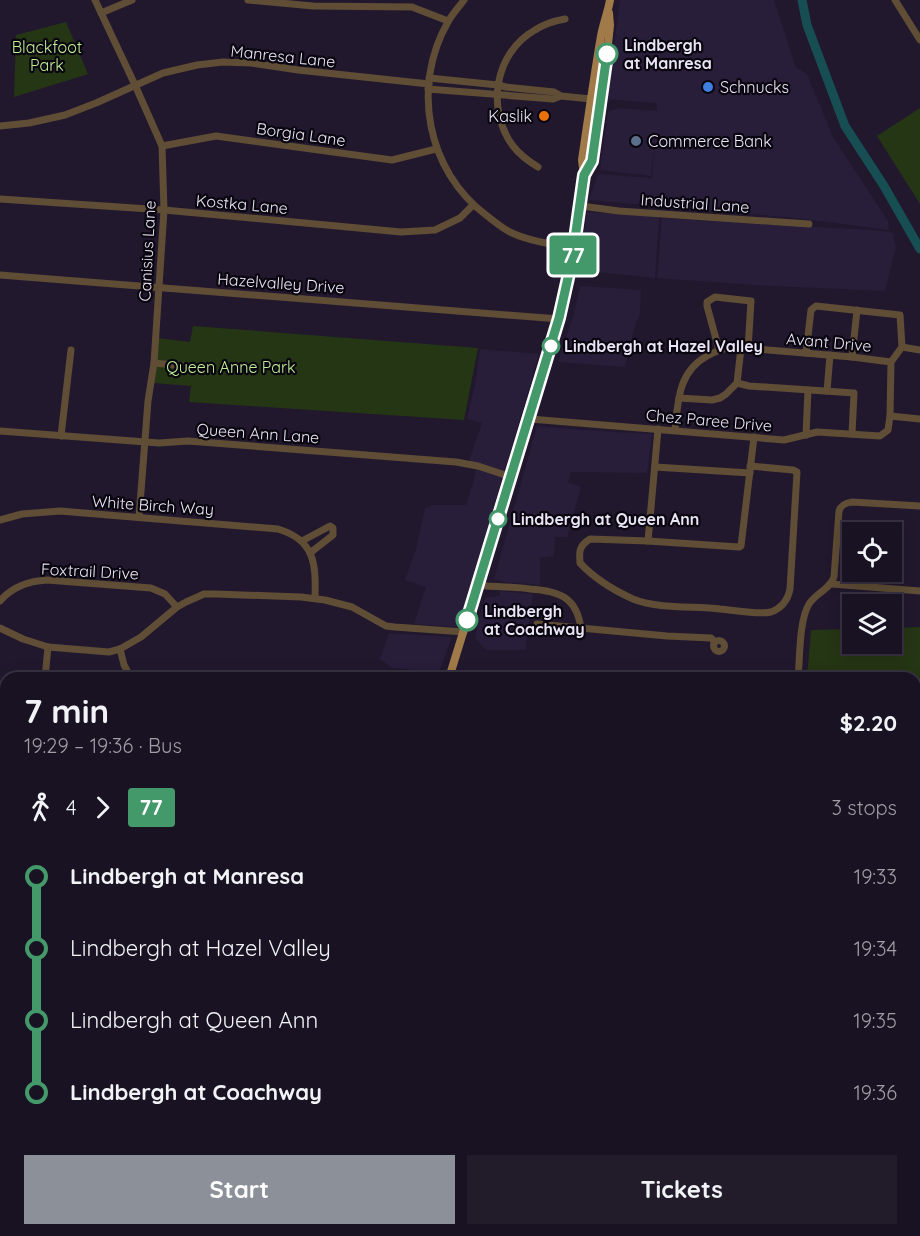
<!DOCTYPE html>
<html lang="en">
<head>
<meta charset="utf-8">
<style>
	:root { --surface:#191222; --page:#221b2a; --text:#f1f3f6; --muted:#9f9ea5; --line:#373240; --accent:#8c9099 }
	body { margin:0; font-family:Quicksand,sans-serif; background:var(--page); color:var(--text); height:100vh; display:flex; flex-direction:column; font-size:22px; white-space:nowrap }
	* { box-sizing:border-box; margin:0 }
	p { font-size:20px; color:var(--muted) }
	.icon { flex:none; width:33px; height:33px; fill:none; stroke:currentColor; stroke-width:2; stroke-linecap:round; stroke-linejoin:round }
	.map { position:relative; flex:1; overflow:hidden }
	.drawer { position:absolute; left:0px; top:672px; width:921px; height:564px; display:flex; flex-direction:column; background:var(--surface); border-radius:18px 18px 0 0; box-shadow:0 3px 15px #0003,0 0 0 2px var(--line) }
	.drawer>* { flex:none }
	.badge { padding:0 12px; border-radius:4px; font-size:21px; line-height:39px }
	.controls { position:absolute; left:842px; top:522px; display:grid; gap:12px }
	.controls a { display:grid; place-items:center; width:60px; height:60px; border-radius:0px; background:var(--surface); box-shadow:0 3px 15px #0003,0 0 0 2px var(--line); font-size:30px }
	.map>.badge { position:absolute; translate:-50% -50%; box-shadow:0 0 0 3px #fff }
	.legs { display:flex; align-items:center; gap:9px; height:66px; padding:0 24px; font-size:20px }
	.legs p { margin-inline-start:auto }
	.overview { display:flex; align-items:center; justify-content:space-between; height:102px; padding:0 24px }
	h1 { font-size:33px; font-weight:700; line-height:45px }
	.cta { display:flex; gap:12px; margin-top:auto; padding:12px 24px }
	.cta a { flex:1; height:69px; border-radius:0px; background:var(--accent); color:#fff; font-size:24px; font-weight:700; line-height:69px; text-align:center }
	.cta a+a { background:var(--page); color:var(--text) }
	ul { padding:0 24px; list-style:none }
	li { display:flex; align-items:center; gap:21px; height:72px; font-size:22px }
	li i { display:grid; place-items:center; width:9px; height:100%; margin:0 8px; background:currentColor }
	li i::after { content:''; width:15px; height:15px; margin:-8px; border:4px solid; border-radius:50%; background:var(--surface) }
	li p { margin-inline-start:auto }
	li:first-child i { background:linear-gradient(#0000 50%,currentColor 0) }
	li:last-child i { background:linear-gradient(currentColor 50%,#0000 0) }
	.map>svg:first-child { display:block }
</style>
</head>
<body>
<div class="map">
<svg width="920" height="1236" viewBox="0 0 920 1236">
	<rect width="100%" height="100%" fill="#21182e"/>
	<g fill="#291e3a">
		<path d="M620,0h154l22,68 11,6 26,63 55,84 1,9 -93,-12 -207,-18 9,-26 54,4 3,-42 -4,40 -51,-6 8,-58 10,-4 39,3v-8l-50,-4z"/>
		<path d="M587,212l72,5 -4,61 -76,-8z"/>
		<path d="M662,218l110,7 83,4 26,2 12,2 3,14 -11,44 -113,-5 -115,-8z"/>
		<path d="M580,286l61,4 -1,24 -5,11 -10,42 -67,-5 15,-45z"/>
		<path d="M480,349l59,5 -81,273 -44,-3 12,-37 -21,-7 11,-31 9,-41 9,-3h32l8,-25 2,-11 -7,-8 13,-38 -15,-4 8,-34z"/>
		<path d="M537,426l44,4 71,4 -5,39 -76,-1 -3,10 13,5 -14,50h-12l-1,19 -14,2v27l-36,-3 -10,-3z"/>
		<path d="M500,591l33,3 -8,56h-39l-11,-12 10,-40 15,-2z"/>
		<path d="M389,633l63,4 -13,35 -47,-4 -12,-9z"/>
		<path d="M385,670l23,1 30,2 -1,5h-54z"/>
		<path d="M16,1230h231l-1,6h-231z"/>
	</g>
	<g fill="#253614">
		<path d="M66,22l22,52 -74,23 2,-62z"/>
		<path d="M920,108v96l-43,-68z"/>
		<path d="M193,326l285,22 -14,72 -275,-18 2,-16 -37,-3 4,-45 32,4z"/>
		<path d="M920,627v103l-5,-1v-51h-108l4,-48 41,-1v15h39v-16z"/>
	</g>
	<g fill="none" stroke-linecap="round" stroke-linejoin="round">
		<g stroke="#567b84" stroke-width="1.5">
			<path d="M915,1027h5"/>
			<path d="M0,1060l6,1"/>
		</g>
		<path stroke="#164e54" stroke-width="9" d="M802,0l5,25 38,101 39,60 36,63"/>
		<g stroke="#5f4d35" stroke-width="7">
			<path d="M95,0l40,85 27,61 2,64 -10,153 -6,38 -9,116"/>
			<path d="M248,0l65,6 99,1 36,14"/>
			<path d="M464,0c-5,7 -12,14 -16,22 -37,64 -21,149 38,193 8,6 17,14 26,18 20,9 41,12 62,14"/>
			<path d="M895,0l25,40"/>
			<path d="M101,13l31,-13"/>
			<path d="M429,78l69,7 8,2 48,5 7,4 40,4"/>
			<path d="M428,89l125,10 8,-3"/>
			<path d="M0,126l29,-3 36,-8 31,-12 67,-30 34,-8 26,-3 28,1 47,7 131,14"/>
			<path d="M162,146l54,-10 176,24 44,-11"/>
			<path d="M538,167c-10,-6 -18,-12 -25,-21 -27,-36 -19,-93 22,-116 9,-6 19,-9 30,-11"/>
			<path d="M0,199l164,11 237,22 34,-2 25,-12 13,-13"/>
			<path d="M581,206l38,5 190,13"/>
			<path d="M0,275l559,44"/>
			<path d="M902,347l18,3"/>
			<path d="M719,350l-12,-44v-4l8,-5 36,4 -3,48"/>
			<path d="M806,353l5,-43 5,-4 84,9 2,32 -11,15"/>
			<path d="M852,357l5,-47"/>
			<path d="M154,363l30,3"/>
			<path d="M737,383l12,3 105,7 -2,41"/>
			<path d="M827,391l3,-36"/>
			<path d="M679,398l33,2 8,-2 6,-4 11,-11 4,-35"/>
			<path d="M890,416l30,3"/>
			<path d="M530,419l254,21 33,-8 63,4 8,-6 2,-14 1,-54 -39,-5 -119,-10c-10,1 -17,4 -26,9 -29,16 -29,45 -32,74"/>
			<path d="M658,429l-10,112 91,6 2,-1 13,-109"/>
			<path d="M0,431l159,12 29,-2 268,21 22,4 33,11"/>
			<path d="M806,435l2,-45"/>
			<path d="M61,436l10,-86"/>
			<path d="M655,467l95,6"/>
			<path d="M0,520l22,-6 38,-3 218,18c37,11 38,35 37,69"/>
			<path d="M302,541l28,-15 3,2v7l-23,18"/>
			<path d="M648,541l-58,-2c-11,7 -11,12 -10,24 15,16 33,27 53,36 24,10 61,7 87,10 13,1 40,6 51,3 11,-4 17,-13 19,-23l7,-117 -4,-2 -43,-4"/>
			<path d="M478,584l9,2c14,1 29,1 43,3 29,2 47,8 51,40"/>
			<path d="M832,584l88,7"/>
			<path d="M0,601c12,-14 29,-20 47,-21l104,8 14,6 12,13"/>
			<path d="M537,624l130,12 44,2 4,4"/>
			<path d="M0,628l23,11 25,8 61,5 11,-3 21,-12 36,-30 9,-5 18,-8h12l85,3 24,3 27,7 34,19 9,1 69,5"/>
			<circle cx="719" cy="646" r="5.5"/>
			<path d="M120,649l4,16 7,13"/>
			<path d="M450,677l11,1"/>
			<path d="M45,678l3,-31"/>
			<path d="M798,678c2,-20 1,-58 11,-74 7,-11 21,-15 25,-27l5,-66c2,-6 6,-8 13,-9l68,4"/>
			<path d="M915,747h5"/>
			<path d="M0,802h6"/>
			<path d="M0,873h6"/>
			<path d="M915,908l5,1"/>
			<path d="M0,943l6,1"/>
			<path d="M0,1017l6,1"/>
			<path d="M0,1095l6,1"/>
			<path d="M0,1165h6"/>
			<path d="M915,1196l5,8"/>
			<path d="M261,1236v-6"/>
			<path d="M528,1236v-6"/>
			<path d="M656,1236v-6"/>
			<path d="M716,1236l1,-6"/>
		</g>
		<g stroke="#a07b49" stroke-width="8">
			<path d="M584,174l8,-13 14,-98 4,-38 -1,-12"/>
			<path d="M449,678c23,-74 45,-148 69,-222 24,-75 47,-150 59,-228 4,-22 9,-45 5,-68 6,-41 12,-83 19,-124 2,-12 7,-24 9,-36"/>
			<path d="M310,1236l2,-6"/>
			<path d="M325,1236l1,-6"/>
			<path d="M349,1236l2,-6"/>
		</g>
	</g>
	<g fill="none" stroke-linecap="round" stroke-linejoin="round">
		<defs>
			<path id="line-1" d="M467,620l92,-302 13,-58 12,-85 8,-14 15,-107"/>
		</defs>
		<use href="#line-1" stroke="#fff" stroke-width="14"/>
		<use href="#line-1" stroke="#44996b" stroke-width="9"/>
	</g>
	<g fill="#fff" stroke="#44996b" stroke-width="3">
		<circle cx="607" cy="54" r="10"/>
		<circle cx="551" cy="346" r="8"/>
		<circle cx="498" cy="519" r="8"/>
		<circle cx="467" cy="620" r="10"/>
	</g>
	<circle fill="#3f7fe0" stroke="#09060f" stroke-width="2" cx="708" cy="87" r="6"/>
	<circle fill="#e8710a" stroke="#09060f" stroke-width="2" cx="544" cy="116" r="6"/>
	<circle fill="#5c6f8a" stroke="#09060f" stroke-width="2" cx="636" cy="141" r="6"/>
	<g text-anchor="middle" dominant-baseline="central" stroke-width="4.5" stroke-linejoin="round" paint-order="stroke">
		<g font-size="16" font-weight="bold" fill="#eae5f5" stroke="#09060f" text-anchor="start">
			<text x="624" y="45">Lindbergh<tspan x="624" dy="18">at Manresa</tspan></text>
			<text x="564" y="346">Lindbergh at Hazel Valley</text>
			<text x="512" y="519">Lindbergh at Queen Ann</text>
			<text x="484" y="611">Lindbergh<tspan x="484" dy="18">at Coachway</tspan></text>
		</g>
		<g font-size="16" fill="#c0ee95" stroke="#09060f">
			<text x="47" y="47">Blackfoot<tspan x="47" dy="18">Park</tspan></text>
			<text x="231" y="367">Queen Anne Park</text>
		</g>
		<g font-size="16" fill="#eae5f5" stroke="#09060f">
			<text transform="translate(283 56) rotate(6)">Manresa Lane</text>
			<text transform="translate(301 134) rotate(8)">Borgia Lane</text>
			<text transform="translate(695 203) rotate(4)">Industrial Lane</text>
			<text transform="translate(242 204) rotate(5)">Kostka Lane</text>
			<text transform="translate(147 251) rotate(-87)">Canisius Lane</text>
			<text transform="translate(281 283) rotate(4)">Hazelvalley Drive</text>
			<text transform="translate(829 342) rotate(5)">Avant Drive</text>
			<text transform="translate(709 420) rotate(5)">Chez Paree Drive</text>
			<text transform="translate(258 433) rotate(4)">Queen Ann Lane</text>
			<text transform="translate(153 505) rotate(4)">White Birch Way</text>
			<text transform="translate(90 571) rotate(3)">Foxtrail Drive</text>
		</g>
		<g font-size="16" fill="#eae5f5" stroke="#09060f" text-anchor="start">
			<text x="720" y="87">Schnucks</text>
			<text x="532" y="116" text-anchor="end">Kaslik</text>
			<text x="648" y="141">Commerce Bank</text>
		</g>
	</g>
</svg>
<div class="controls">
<a><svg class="icon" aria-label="locate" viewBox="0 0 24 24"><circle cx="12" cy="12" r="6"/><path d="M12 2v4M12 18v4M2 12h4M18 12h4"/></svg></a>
<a><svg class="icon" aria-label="layers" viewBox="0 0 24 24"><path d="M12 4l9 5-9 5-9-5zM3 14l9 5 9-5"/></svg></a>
</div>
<b class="badge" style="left:573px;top:255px;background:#44996b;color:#fff">77</b>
<section class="drawer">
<div class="overview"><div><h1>7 min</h1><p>19:29 – 19:36 · Bus</p></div><b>$2.20</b></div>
<div class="legs"><svg class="icon" aria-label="walk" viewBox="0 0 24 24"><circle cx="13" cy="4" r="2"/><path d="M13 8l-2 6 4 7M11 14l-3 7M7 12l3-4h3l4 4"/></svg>4<svg class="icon" aria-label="forward" viewBox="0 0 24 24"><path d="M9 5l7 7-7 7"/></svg><b class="badge" style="background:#44996b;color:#fff">77</b><p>3 stops</p></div>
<ul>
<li><i style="color:#44996b"></i><b>Lindbergh at Manresa</b><p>19:33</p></li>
<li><i style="color:#44996b"></i><span>Lindbergh at Hazel Valley</span><p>19:34</p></li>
<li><i style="color:#44996b"></i><span>Lindbergh at Queen Ann</span><p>19:35</p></li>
<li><i style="color:#44996b"></i><b>Lindbergh at Coachway</b><p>19:36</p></li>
</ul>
<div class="cta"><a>Start</a><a>Tickets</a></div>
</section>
</div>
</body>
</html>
